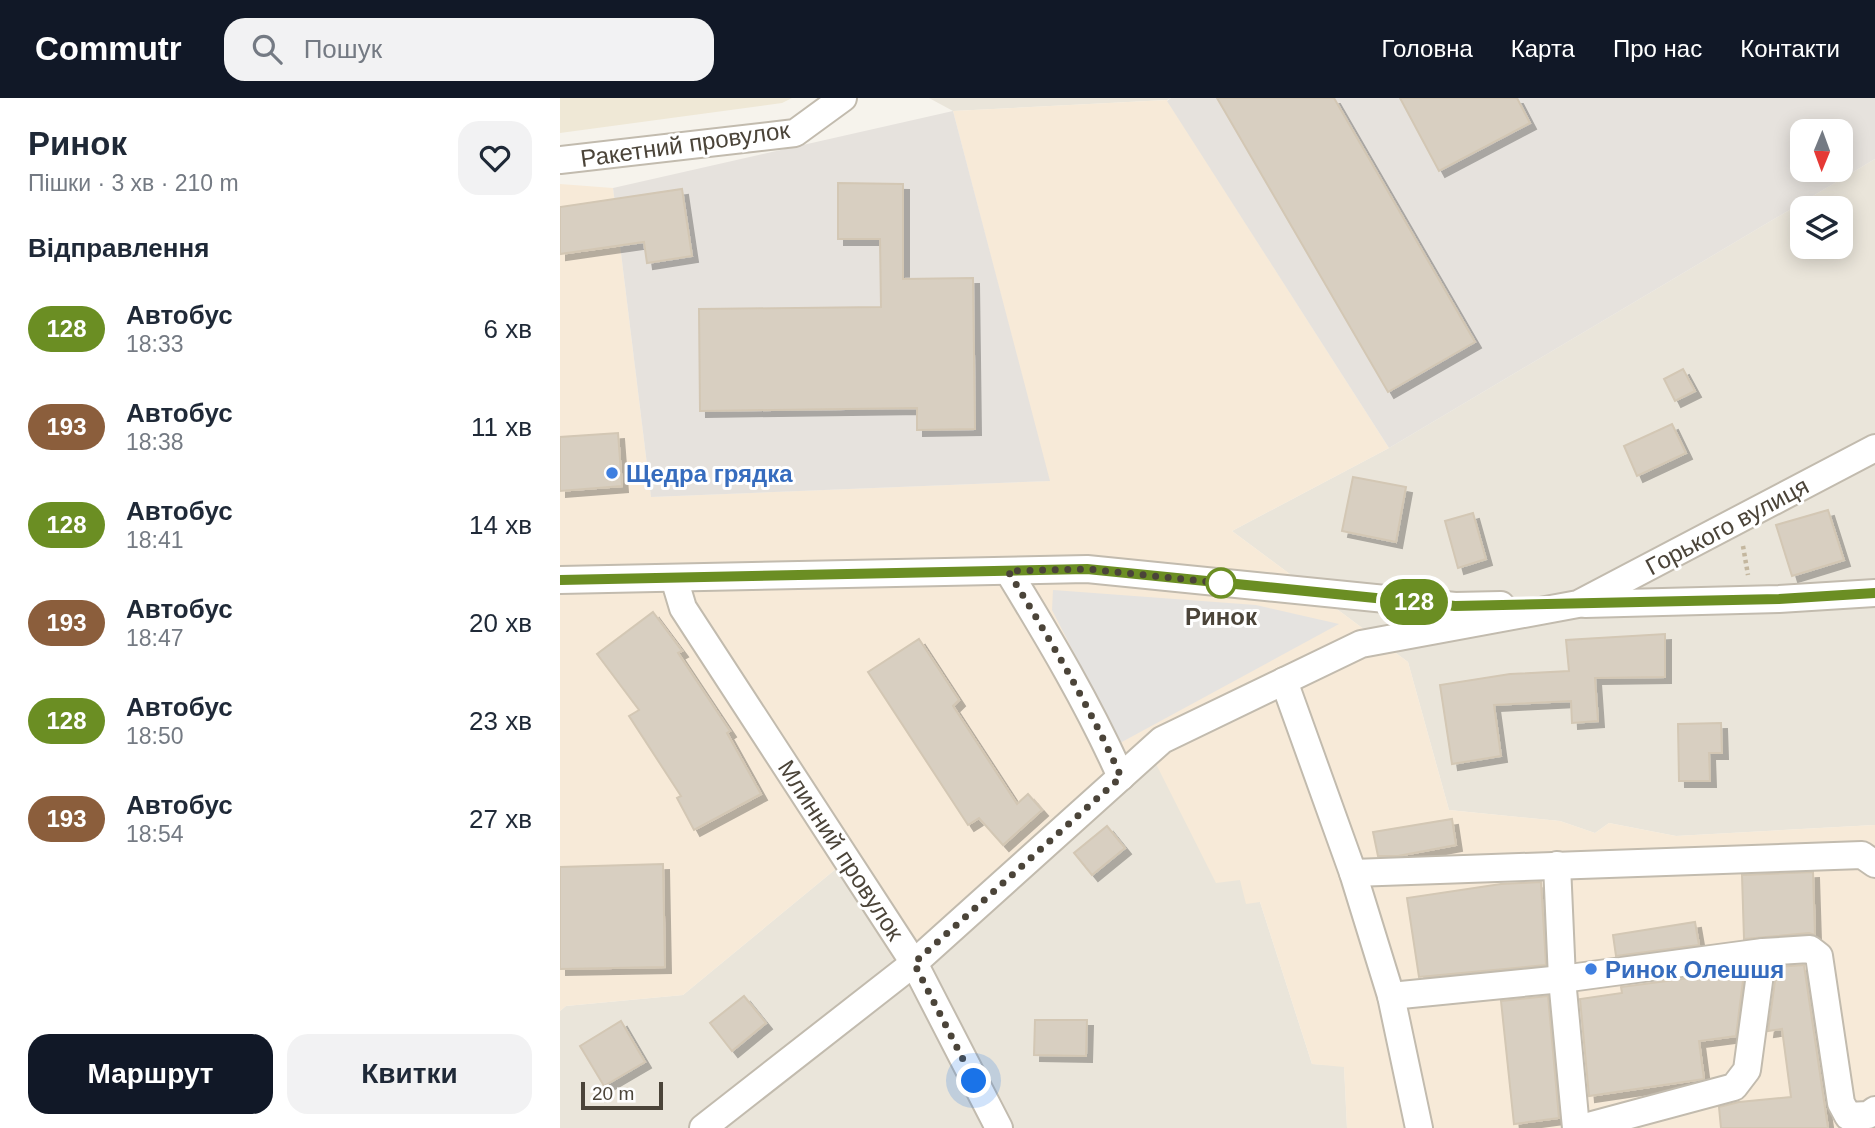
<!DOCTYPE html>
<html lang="uk">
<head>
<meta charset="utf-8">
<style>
	:root { --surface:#fff; --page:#f2f2f3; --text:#1f2937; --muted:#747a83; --accent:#111827 }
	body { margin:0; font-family:Helvetica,sans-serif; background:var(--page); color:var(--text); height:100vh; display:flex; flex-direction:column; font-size:26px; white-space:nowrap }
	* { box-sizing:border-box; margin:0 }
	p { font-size:23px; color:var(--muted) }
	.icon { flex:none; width:38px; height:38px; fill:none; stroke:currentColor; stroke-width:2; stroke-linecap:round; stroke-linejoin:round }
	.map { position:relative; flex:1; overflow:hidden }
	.side { display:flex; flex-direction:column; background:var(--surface); width:560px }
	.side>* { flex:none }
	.badge { padding:0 14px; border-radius:23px; font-size:24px; line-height:46px }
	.needle { width:46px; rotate:181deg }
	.fabs { position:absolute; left:1230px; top:21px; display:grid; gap:14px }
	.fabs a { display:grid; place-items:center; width:63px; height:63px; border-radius:14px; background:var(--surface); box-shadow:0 4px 18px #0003; font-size:35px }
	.scale { position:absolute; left:21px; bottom:18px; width:82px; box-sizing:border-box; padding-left:7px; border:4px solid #4b4439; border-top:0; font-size:19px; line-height:24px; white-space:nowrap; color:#4b4439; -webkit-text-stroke:5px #fff; paint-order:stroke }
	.you { position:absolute; width:35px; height:35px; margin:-18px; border:5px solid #fff; border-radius:50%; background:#1a73e8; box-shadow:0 0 0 10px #1a73e833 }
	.map>.badge { position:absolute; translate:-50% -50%; box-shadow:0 0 0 4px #fff }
	h2 { padding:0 28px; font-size:26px; line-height:63px }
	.round { display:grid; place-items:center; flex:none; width:74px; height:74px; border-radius:21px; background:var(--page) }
	.summary { display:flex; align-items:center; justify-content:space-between; height:119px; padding:0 28px }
	h1 { font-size:33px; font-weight:800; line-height:52px }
	.cta { display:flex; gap:14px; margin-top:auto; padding:14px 28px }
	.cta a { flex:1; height:80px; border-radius:21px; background:var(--accent); color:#fff; font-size:28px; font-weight:800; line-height:80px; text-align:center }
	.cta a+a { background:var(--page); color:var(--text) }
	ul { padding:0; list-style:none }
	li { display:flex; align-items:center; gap:21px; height:98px; padding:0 28px }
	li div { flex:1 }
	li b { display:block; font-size:26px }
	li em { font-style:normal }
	li .badge { min-width:77px; font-weight:700; text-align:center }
	header { display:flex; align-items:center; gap:42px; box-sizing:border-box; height:98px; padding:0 35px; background:var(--accent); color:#fff }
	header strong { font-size:33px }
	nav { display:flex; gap:38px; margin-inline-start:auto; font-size:24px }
	.search { width:490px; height:63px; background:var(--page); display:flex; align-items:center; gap:18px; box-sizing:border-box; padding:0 24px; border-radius:21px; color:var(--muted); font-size:26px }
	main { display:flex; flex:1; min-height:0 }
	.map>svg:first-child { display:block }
</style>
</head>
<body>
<header>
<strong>Commutr</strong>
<div class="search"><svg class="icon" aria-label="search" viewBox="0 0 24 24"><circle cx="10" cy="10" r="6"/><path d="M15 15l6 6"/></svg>Пошук</div>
<nav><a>Головна</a><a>Карта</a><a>Про нас</a><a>Контакти</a></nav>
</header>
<main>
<section class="side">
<div class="summary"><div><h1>Ринок</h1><p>Пішки · 3 хв · 210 m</p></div><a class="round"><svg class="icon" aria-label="heart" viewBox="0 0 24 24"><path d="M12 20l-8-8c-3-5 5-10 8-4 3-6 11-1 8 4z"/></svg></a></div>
<h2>Відправлення</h2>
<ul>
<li><span class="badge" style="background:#6b8e23;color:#fff">128</span><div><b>Автобус</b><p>18:33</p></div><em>6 хв</em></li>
<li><span class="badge" style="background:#8b5e3c;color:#fff">193</span><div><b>Автобус</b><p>18:38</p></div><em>11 хв</em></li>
<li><span class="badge" style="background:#6b8e23;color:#fff">128</span><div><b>Автобус</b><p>18:41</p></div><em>14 хв</em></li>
<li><span class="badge" style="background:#8b5e3c;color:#fff">193</span><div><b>Автобус</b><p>18:47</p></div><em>20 хв</em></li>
<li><span class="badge" style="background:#6b8e23;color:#fff">128</span><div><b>Автобус</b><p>18:50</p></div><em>23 хв</em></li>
<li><span class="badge" style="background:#8b5e3c;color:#fff">193</span><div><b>Автобус</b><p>18:54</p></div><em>27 хв</em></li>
</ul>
<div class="cta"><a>Маршрут</a><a>Квитки</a></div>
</section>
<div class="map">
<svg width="1315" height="1030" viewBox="0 0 1315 1030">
	<defs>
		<filter id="shadow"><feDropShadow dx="6" dy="6" stdDeviation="0" flood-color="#0004"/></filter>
	</defs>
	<rect width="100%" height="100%" fill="#f6f3ec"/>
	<g fill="#eae5da" fill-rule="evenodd">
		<path d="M369,0h242l-4,2 -214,11z"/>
		<path d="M1315,61v666l-199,11 -67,-13 -14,10 -35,-12 -111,-11 -41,-148 -176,-131 157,-83zM1242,110h39v39h-39z"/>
		<path d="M590,653l90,129 20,22 52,162 32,2 3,62h-787v-117l6,-5 117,-11 154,-127 70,113z"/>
	</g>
	<path fill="#f7ead8" d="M607,2l222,348 -157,83 176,131 41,148 111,11 35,12 14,-10 67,13 199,-11v303h-528l-3,-61 -32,-3 -52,-162 -14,2 -6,-24 -24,3 -66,-131 -243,230 -70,-114 -154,127 -117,11 -6,5v-827l53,4 38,309 398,-16 -96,-370z"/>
	<g fill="#e6e2dd" fill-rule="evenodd">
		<path d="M611,0h704v61l-486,289 -222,-347zM1242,33h39v39h-39z"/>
		<path d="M393,13l97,370 -399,16 -38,-309z"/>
	</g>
	<path fill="#efe8d6" d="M0,0h232l-10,5 -222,30z"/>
	<path fill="#e5e3e0" d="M493,492l203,15 83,19 -219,119 -68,-133z"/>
	<g fill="#d8cfc1" stroke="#d3c7b4" stroke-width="2" filter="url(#shadow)">
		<path d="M657,0h117l141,244 -87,50z"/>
		<path d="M840,0h117l13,25 -91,48z"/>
		<path d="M278,85l65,1v95l70,-1 2,151 -58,1v-22l-217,3 -1,-102 182,-2 -1,-68h-42z"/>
		<path d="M122,91l10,67 -45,7 -3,-21 -84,12v-47z"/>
		<path d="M1123,271l12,22 -20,10 -11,-22z"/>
		<path d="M1112,326l14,29 -49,23 -13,-30z"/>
		<path d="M58,335l4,53 -62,5v-54z"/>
		<path d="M793,379l53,10 -10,55 -54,-11z"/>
		<path d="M1268,412l16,50 -52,16 -16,-51z"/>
		<path d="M913,415l13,46 -28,9 -13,-47z"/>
		<path d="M93,514l29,39 -4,2 52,78 -3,2 34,61 -67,36 -17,-32 4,-2 -52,-80 10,-6 -42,-56z"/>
		<path d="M1105,536v43l-70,1 3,43 -26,2 -1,-22 -77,4 7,51 -49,8 -12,-79 70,-11 59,-3 -3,-31z"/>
		<path d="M359,541l40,61 -6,6 64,98 11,-10 14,16 -39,35 -24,-27 -11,7 -100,-153z"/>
		<path d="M1161,625l1,30h-13l1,28h-31l-1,-57z"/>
		<path d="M892,721l4,26 -58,11h-20l-5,-24z"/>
		<path d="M547,728l18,22 -33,27 -18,-22z"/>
		<path d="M103,766l2,103 -105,2v-102z"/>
		<path d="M1253,774l2,63 -6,-2 -65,6 -2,-64z"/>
		<path d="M981,784l5,83 -127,12 -12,-79 94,-14z"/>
		<path d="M1135,824l4,23 -83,11 -3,-21z"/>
		<path d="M1244,867l24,163h-107l-2,-21 20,-5 52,-5 -9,-68 -14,2 9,-64z"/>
		<path d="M1184,875l-8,63 -37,5 5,38 -115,17 -9,-97 42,-6 -1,-6 84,-11v2z"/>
		<path d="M184,898l22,27 -34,28 -22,-28z"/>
		<path d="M988,898l11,122 -45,6 -13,-123z"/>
		<path d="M475,922h52l-1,36 -52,-1z"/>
		<path d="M61,923l24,41 -41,24 -24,-40z"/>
	</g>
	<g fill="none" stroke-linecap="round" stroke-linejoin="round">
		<defs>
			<g id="minor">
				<path d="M0,62l235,-27 48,-35"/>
				<path d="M448,473c41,67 81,134 113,206"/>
				<path d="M114,480l9,30 231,355 85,165"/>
				<path d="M0,482l527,-11 368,37 46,-1"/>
				<path d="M1025,506l194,-5 96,-6"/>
				<path d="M724,583l69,192 38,123 28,132"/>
				<path d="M997,767l5,114 14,149"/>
				<path d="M793,775l509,-18 13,9"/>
				<path d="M831,898l171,-17 201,-27 47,-3 9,7 22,147 7,13 20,-1 7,-5"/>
				<path d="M143,1030l211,-165 248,-223 199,-96 217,-40 297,-156"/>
				<path d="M1021,1030l153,-41 13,-17 16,-118"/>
			</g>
		</defs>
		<use href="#minor" stroke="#c2bbae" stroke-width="30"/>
		<path stroke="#c4b79f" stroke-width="4.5" stroke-dasharray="3.5 3.5" stroke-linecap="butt" d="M1183,448l5,29"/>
		<use href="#minor" stroke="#fff" stroke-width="26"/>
	</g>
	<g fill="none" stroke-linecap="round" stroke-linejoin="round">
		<defs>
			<path id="line" d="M0,482l527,-11 368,37 324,-7 96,-6"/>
		</defs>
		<use href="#line" stroke="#fff" stroke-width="16"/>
		<use href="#line" stroke="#6b8e23" stroke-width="10"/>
		<path stroke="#4b4439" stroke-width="7" stroke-dasharray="0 12.6" d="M414,983l-60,-118 207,-186c-32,-72 -72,-139 -113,-206l79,-2 134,14"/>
	</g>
	<g fill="#3f7fe0" stroke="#fff" stroke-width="2.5">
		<circle cx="52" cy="375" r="7"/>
		<circle cx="1031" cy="871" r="7"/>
	</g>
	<circle fill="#fff" stroke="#6b8e23" stroke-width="3.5" cx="661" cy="485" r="14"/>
	<g text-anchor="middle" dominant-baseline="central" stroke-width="6" stroke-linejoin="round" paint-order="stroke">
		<g font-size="24" fill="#4b4439" stroke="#fff">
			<text transform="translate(125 46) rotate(-8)">Ракетний провулок</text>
			<text transform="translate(1167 428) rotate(-28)">Горького вулиця</text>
			<text transform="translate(281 752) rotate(57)">Млинний провулок</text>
		</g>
		<g font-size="24" font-weight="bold" fill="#366cbe" stroke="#fff" text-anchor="start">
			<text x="66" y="375">Щедра грядка</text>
			<text x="1045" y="871">Ринок Олешшя</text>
		</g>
		<g font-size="24" font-weight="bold" fill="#4b4439" stroke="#fff">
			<text x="661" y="518">Ринок</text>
		</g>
	</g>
</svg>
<div class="fabs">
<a><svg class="needle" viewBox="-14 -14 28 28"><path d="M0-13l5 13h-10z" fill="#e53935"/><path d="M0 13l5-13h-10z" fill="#747a83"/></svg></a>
<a><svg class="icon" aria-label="layers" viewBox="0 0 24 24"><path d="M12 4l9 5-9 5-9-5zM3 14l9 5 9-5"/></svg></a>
</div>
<div class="scale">20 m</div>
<div class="you" style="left:414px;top:983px"></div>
<b class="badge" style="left:854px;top:504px;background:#6b8e23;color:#fff">128</b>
</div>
</main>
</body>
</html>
